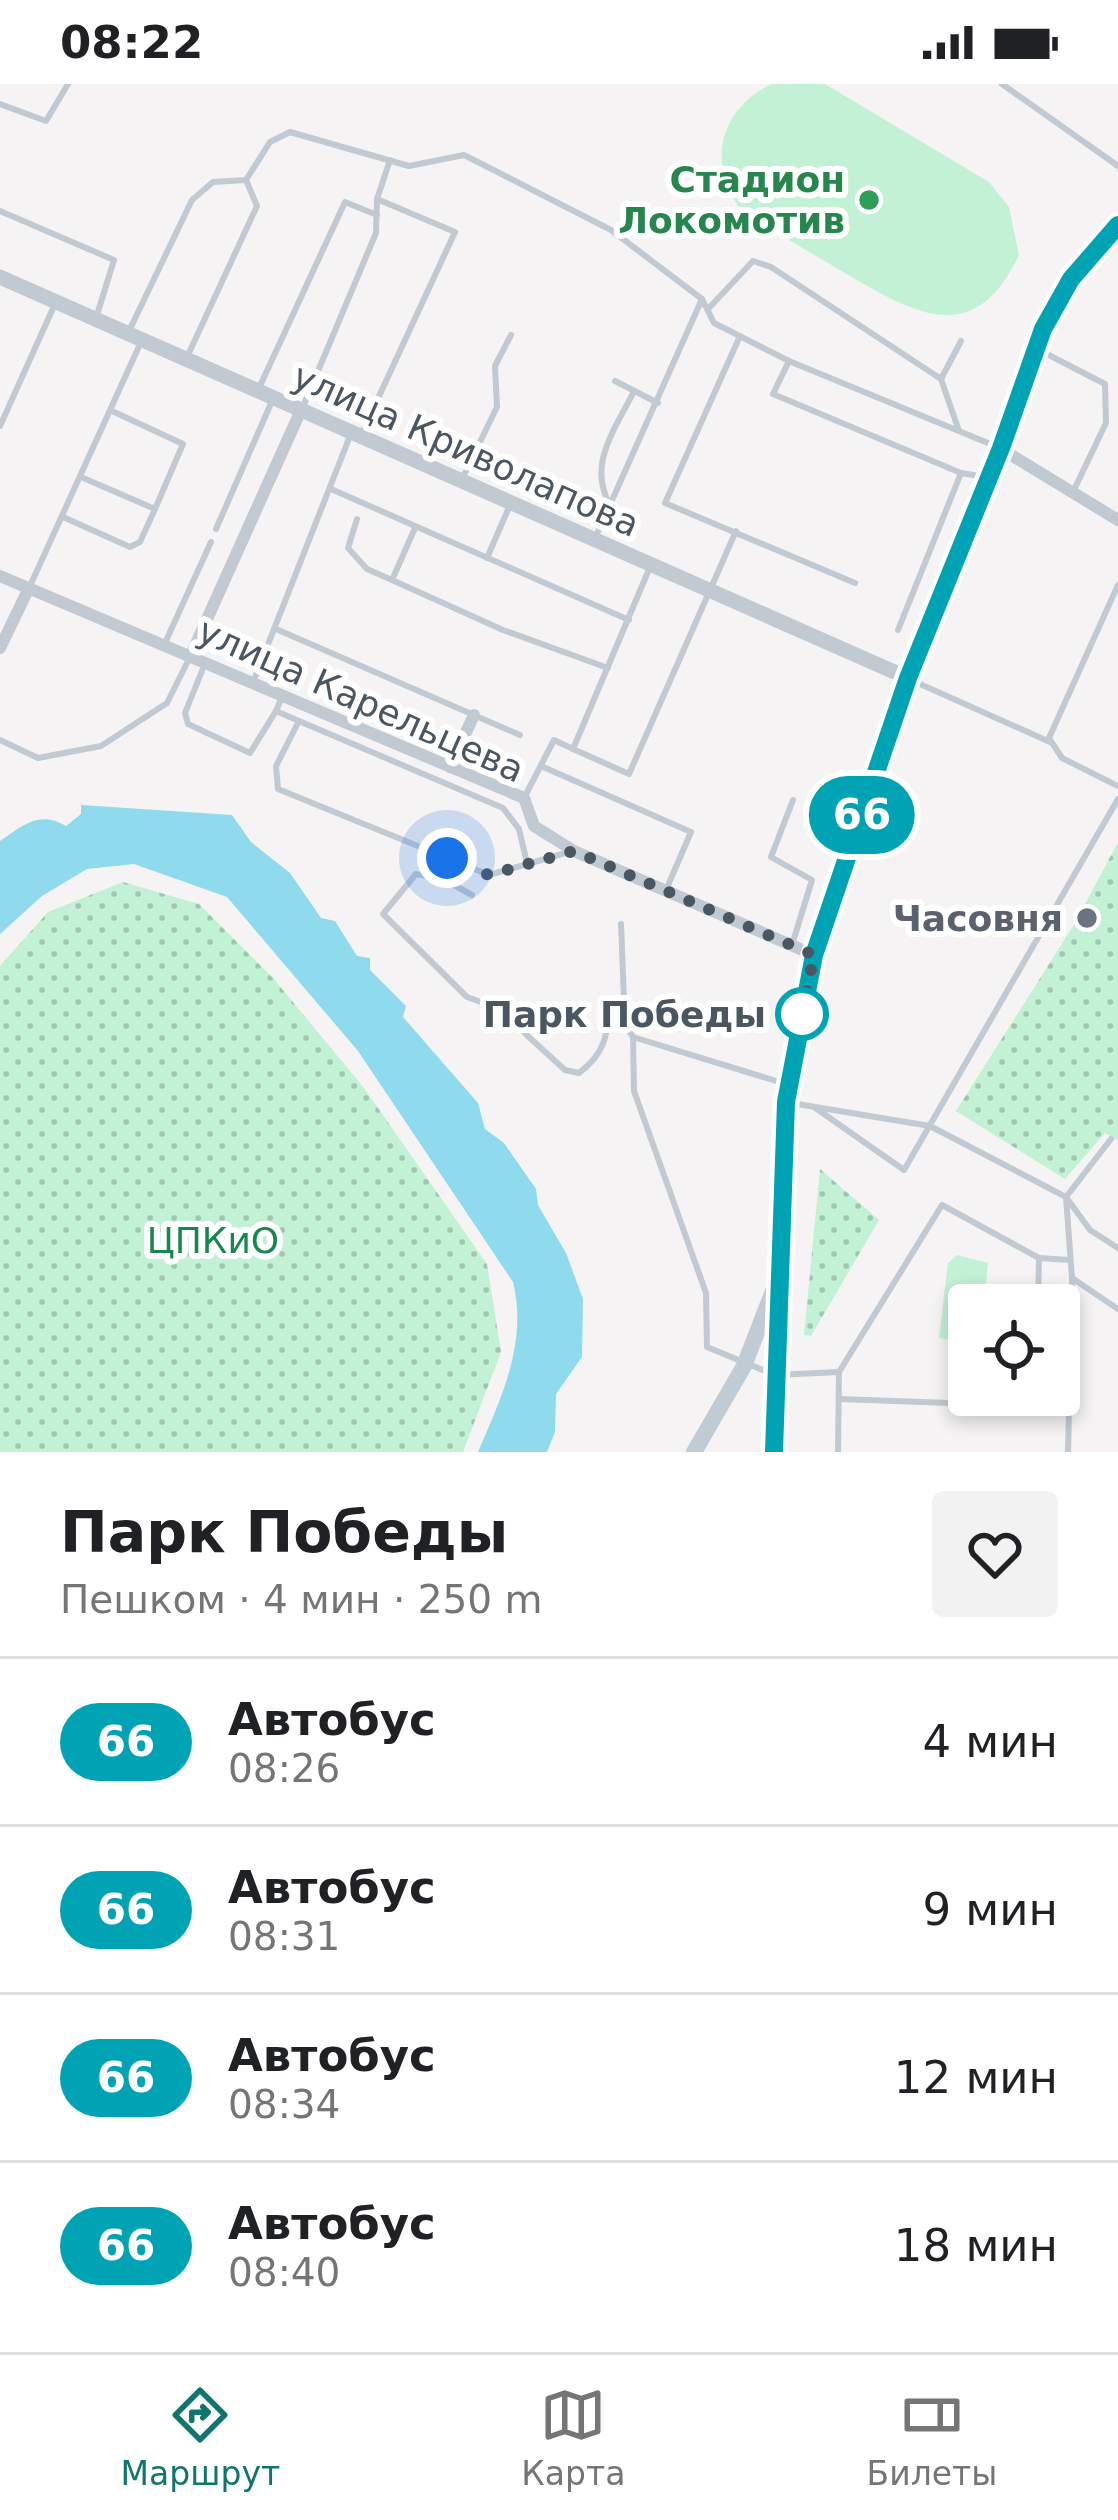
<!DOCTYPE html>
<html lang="ru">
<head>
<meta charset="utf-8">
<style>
	:root { --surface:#fff; --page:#f2f2f2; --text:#202124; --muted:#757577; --line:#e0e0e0; --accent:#0f766e }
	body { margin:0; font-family:"DejaVu Sans",sans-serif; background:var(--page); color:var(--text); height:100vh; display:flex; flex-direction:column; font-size:45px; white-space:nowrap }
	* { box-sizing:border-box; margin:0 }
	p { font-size:39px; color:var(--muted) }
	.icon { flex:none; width:66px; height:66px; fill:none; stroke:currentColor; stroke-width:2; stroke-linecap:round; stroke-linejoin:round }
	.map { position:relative; height:1368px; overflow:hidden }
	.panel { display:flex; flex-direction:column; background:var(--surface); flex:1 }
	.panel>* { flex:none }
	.badge { padding:0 24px; border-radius:39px; font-size:42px; line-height:78px }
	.tools { position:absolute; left:948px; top:1200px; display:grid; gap:24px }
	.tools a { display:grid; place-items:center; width:132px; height:132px; border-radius:12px; background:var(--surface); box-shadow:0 6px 18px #0003; font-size:60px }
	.you { position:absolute; width:60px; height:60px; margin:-30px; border:9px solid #fff; border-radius:50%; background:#1a73e8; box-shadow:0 0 0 18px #1a73e833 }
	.map>.badge { position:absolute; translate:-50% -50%; box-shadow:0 0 0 6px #fff }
	.round { display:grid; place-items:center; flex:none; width:126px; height:126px; border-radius:12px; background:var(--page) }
	.summary { display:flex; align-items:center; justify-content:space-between; height:204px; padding:0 60px }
	h1 { font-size:57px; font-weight:800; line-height:90px }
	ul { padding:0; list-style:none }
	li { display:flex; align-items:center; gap:36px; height:168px; padding:0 60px; border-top:3px solid var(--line) }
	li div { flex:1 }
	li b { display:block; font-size:45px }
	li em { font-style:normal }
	li .badge { min-width:132px; font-weight:700; text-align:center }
	.status { display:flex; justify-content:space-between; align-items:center; height:84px; padding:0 60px; background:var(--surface); direction:ltr }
	.status svg { height:33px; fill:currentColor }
	.dock { display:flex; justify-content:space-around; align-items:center; height:168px; border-top:3px solid var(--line); background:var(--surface); font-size:33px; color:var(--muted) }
	.dock a { display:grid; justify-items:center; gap:6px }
	.dock .active { color:var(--accent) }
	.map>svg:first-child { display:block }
</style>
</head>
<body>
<div class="status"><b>08:22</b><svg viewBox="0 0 49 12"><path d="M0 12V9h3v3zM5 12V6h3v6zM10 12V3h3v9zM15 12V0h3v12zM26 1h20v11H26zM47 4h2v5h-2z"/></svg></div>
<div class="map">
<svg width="1118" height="1368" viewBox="0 0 1118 1368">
	<defs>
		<pattern id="park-dots" width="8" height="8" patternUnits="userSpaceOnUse" patternTransform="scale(3)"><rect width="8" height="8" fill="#c3f1d5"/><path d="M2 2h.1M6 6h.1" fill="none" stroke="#a0c6b0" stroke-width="1.8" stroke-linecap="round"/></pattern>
	</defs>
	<rect width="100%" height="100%" fill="#f5f3f3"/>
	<g fill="url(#park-dots)">
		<path d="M1118,758v298l-13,-7 -40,46 -109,-68 119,-188z"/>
		<path d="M123,798l76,22 74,74 91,110 123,176 14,88 -38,100h-463v-486l48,-54z"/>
		<path d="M820,1085l59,51 -68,116 -7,-1z"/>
	</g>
	<g fill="#c3f1d5">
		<path d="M771,0h54l164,98 20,25 10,48c-43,91 -99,62 -169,21 -35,-21 -70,-41 -106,-62 -37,-46 -28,-102 27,-130z"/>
		<path d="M957,1171l31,8 -4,42h-15v38l-30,-5 9,-75z"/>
	</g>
	<path fill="#90daee" d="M81,721l151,10 19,27 39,31 31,45 14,3 22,35 13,2v12l36,36 -3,11 75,86 7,26 19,14 32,46 2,16 28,48 17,46 -1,58 -26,37 -1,38 -8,20h-69c23,-54 50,-109 35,-170l-155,-231 -131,-154 -93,-33 -47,5 -45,27 -42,38v-93c23,-16 40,-31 66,-15l15,-12z"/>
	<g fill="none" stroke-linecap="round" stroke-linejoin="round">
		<g stroke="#c1cad2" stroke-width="6">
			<path d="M1002,0l116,82"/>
			<path d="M0,20l46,17 22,-37"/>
			<path d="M0,127l114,49 -17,55"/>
			<path d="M708,225l45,-48 18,6 170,112 18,52"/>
			<path d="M129,247l63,-131 21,-18 33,-2 24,-38 20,-10 119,34 55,-11 147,75 91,69 12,24 75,38 211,87"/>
			<path d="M740,252l-75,167 190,80"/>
			<path d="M1041,267l64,33 1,39 -33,69"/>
			<path d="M188,271l69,-149 -11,-26"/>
			<path d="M789,277l-16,33 188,79 24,4"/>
			<path d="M941,295l20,-38"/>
			<path d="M615,297l43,22"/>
			<path d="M259,304l86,-186 32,13"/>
			<path d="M302,325l74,-176 1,-34 13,-39"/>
			<path d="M0,342l54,-120"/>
			<path d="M362,349l93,-201 -78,-33"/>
			<path d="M81,393l74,32 28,-65 -71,-33"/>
			<path d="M463,393l34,-70 -2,-41 16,-31"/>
			<path d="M331,405l298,131"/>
			<path d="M610,421c-23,-41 5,-75 24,-114"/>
			<path d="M63,433l67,30 10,-5 15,-33"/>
			<path d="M357,435l-9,29 19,21 25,11"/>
			<path d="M415,444l-23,52 111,50 105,38"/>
			<path d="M216,445l56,-128"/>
			<path d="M596,452l106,-237"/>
			<path d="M487,474l23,-53"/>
			<path d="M1118,501l-69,153 13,20 56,28"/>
			<path d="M30,502l111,-244"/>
			<path d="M276,545l244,106"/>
			<path d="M898,546l63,-157"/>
			<path d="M165,559l46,-101"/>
			<path d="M204,582l-19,47 3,11 62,29 26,-42"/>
			<path d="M254,596l96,-244"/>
			<path d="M911,596l139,62"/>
			<path d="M281,615l-5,12 23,10 -23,45 2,23 211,86 80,-23"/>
			<path d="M299,637l204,87 16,21 8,34"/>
			<path d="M0,656l38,18 63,-12 66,-43 23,-46"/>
			<path d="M573,665l56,25 107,-243"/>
			<path d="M541,682l150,66 -25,58"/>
			<path d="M524,714l30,-58 19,9 77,-182"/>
			<path d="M472,811l-29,-16 -27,-5 -33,40 84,83 30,11 68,62 14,3c24,-18 29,-36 30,-66"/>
			<path d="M621,840l4,101 8,12"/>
			<path d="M792,861l20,-65 -41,-23 22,-57"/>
			<path d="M786,1000l-153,-47 1,54 72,202 1,54 68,28 64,-3"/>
			<path d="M791,1019l139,23 136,71 24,33 28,18"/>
			<path d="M814,1023l90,63 214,-371"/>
			<path d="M1072,1194l46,31"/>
			<path d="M1038,1221l1,-47"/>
			<path d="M1036,1311l-1,11 34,1"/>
			<path d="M839,1315l196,7"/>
			<path d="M838,1368l1,-80 103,-167 97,53 30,2"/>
			<path d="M1068,1368l4,-174 -6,-81 45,-58"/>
		</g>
		<g stroke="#c1cad2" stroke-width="12">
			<path d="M1001,365l117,71"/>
			<path d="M0,492l524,222 10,28 40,25 240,104"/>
			<path d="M0,564l28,-58"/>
			<path d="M190,573l111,-247"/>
			<path d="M450,683l24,-52"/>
		</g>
		<g stroke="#c1cad2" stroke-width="15">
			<path d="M0,193l908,401"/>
			<path d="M774,1368l3,-165"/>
		</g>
		<path stroke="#c1cbd6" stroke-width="16" d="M694,1368l50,-86 34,-88 8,-175 28,-148 94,-277 93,-229 42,-120 28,-50 47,-54"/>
	</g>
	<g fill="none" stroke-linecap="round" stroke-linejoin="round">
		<defs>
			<path id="line" d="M774,1368l12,-350 28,-147 94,-277 93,-230 42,-119 28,-50 47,-54"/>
		</defs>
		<use href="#line" stroke="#fff" stroke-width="27"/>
		<use href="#line" stroke="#00a3b4" stroke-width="18"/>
		<path stroke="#4a5661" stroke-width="12" stroke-dasharray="0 21.6" d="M447,774l42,17 85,-24 240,104 -14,69 2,-10"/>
	</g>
	<circle fill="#2e9e5b" stroke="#fff" stroke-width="4.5" cx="869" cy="116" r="12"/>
	<circle fill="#6b7280" stroke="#fff" stroke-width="4.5" cx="1087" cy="834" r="12"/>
	<circle fill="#fff" stroke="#00a3b4" stroke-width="6" cx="802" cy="930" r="24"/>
	<g text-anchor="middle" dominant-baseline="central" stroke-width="12" stroke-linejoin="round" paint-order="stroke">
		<g font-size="36" font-weight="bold" fill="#27864d" stroke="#fff" text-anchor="end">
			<text x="845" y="95">Стадион<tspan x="845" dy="41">Локомотив</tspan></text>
		</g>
		<g font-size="36" fill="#4a5661" stroke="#fff">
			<text transform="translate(466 366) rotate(24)">улица Криволапова</text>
			<text transform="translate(361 616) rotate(24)">улица Карельцева</text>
		</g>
		<g font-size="36" font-weight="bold" fill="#5b616d" stroke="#fff" text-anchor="end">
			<text x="1063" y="834">Часовня</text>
		</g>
		<g font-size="36" font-weight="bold" fill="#4a5661" stroke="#fff" text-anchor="end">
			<text x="766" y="930">Парк Победы</text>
		</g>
		<g font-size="36" fill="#17864f" stroke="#fff">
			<text x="213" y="1156">ЦПКиО</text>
		</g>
	</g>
</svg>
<div class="tools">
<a><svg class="icon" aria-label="locate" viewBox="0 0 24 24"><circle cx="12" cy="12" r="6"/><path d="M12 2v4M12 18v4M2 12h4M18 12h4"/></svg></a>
</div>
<div class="you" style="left:447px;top:774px"></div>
<b class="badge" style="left:862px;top:731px;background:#00a3b4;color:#fff">66</b>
</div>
<section class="panel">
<div class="summary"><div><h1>Парк Победы</h1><p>Пешком · 4 мин · 250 m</p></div><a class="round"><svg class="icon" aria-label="heart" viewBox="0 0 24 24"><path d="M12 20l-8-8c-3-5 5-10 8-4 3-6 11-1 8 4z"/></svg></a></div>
<ul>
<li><span class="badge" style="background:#00a3b4;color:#fff">66</span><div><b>Автобус</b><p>08:26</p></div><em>4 мин</em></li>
<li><span class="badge" style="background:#00a3b4;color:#fff">66</span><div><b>Автобус</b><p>08:31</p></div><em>9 мин</em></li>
<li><span class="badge" style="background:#00a3b4;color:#fff">66</span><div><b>Автобус</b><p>08:34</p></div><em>12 мин</em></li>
<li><span class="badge" style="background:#00a3b4;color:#fff">66</span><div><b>Автобус</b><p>08:40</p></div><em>18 мин</em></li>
</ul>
</section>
<nav class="dock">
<a class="active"><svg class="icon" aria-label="directions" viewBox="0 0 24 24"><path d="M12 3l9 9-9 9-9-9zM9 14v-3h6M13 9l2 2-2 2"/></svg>Маршрут</a>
<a><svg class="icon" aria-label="map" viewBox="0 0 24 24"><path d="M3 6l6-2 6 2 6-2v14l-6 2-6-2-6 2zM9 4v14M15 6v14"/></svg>Карта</a>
<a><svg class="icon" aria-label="tickets" viewBox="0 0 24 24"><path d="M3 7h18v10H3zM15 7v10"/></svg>Билеты</a>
</nav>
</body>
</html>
